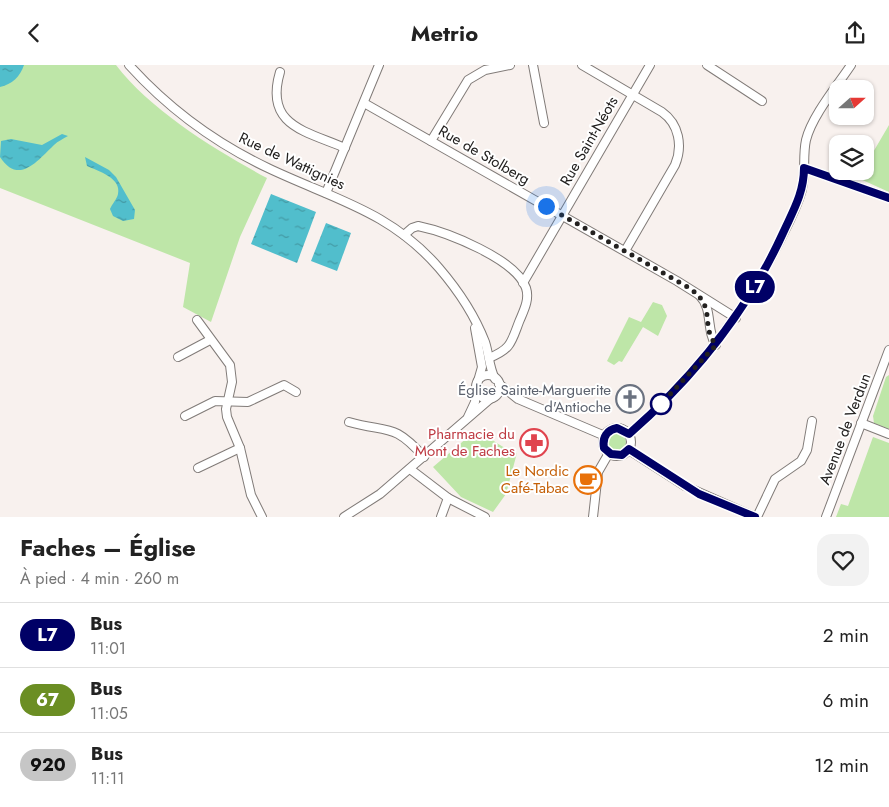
<!DOCTYPE html>
<html lang="fr">
<head>
<meta charset="utf-8">
<style>
	:root { --surface:#fff; --page:#f2f2f2; --text:#222; --muted:#767676; --line:#e0e0e0 }
	body { margin:0; font-family:Jost,sans-serif; background:var(--page); color:var(--text); height:100vh; display:flex; flex-direction:column; font-size:19px; white-space:nowrap }
	* { box-sizing:border-box; margin:0 }
	p { font-size:16px; color:var(--muted) }
	.icon { flex:none; width:28px; height:28px; fill:none; stroke:currentColor; stroke-width:2; stroke-linecap:round; stroke-linejoin:round }
	.map { position:relative; height:452px; overflow:hidden }
	.side { display:flex; flex-direction:column; background:var(--surface); flex:1 }
	.side>* { flex:none }
	.badge { padding:0 10px; border-radius:16px; font-size:18px; line-height:32px }
	.needle { width:32px; rotate:69deg }
	.buttons { position:absolute; left:829px; top:15px; display:grid; gap:10px }
	.buttons a { display:grid; place-items:center; width:45px; height:45px; border-radius:10px; background:var(--surface); box-shadow:0 1px 4px #0004; font-size:25px }
	.you { position:absolute; width:25px; height:25px; margin:-12px; border:4px solid #fff; border-radius:50%; background:#1a73e8; box-shadow:0 0 0 8px #1a73e833 }
	.map>.badge { position:absolute; translate:-50% -50%; box-shadow:0 0 0 2px #fff }
	.round { display:grid; place-items:center; flex:none; width:52px; height:52px; border-radius:15px; background:var(--page) }
	.head { display:flex; align-items:center; justify-content:space-between; height:85px; padding:0 20px }
	h1 { font-size:24px; font-weight:700; line-height:38px }
	ul { padding:0; list-style:none }
	li { display:flex; align-items:center; gap:15px; height:65px; padding:0 20px; border-top:1px solid var(--line) }
	li div { flex:1 }
	li b { display:block; font-size:19px }
	li em { font-style:normal }
	li .badge { min-width:55px; font-weight:700; text-align:center }
	header { display:flex; justify-content:space-between; align-items:center; height:65px; padding:0 20px; background:var(--surface); font-size:22px; font-weight:700 }
	.map>svg:first-child { display:block }
</style>
</head>
<body>
<header><svg class="icon" aria-label="back" viewBox="0 0 24 24"><path d="M15 5l-7 7 7 7"/></svg>Metrio<svg class="icon" aria-label="share" viewBox="0 0 24 24"><path d="M12 15V3M7 8l5-5 5 5M5 13v7h14v-7"/></svg></header>
<div class="map">
<svg width="889" height="452" viewBox="0 0 889 452">
	<defs>
		<pattern id="water-ripples" width="26" height="14" patternUnits="userSpaceOnUse" patternTransform="scale(1.25)"><rect width="26" height="14" fill="#51becc"/><path d="M2 4q2-2 4 0t4 0M15 11q2-2 4 0t4 0" fill="none" stroke="#439aa5"/></pattern>
	</defs>
	<rect width="100%" height="100%" fill="#f8f1ee"/>
	<g fill="#bee6a8">
		<path d="M0,0h116c35,46 101,86 151,113l-27,59 -29,85 -28,-15 7,-44 -190,-75z"/>
		<path d="M889,60v67l-31,-14 4,-7h3v-5z"/>
		<path d="M653,237l9,3 5,11 -9,20 -15,-9 -21,35 -3,-1 -5,4 -7,-4 22,-44 12,5z"/>
		<path d="M889,310v54l-15,-6 -1,-7 13,-39z"/>
		<path d="M475,366c17,6 25,17 42,22l-11,41 -13,18 -32,-15 -28,-30z"/>
		<circle cx="617" cy="377" r="9"/>
		<path d="M873,372l16,6v74h-53l5,-13 7,2z"/>
	</g>
	<g fill="url(#water-ripples)">
		<path d="M0,0h24c-4,12 -12,19 -24,22z"/>
		<path d="M62,69l6,2c-5,3 -10,5 -14,9 -16,15 -35,41 -54,12l1,-16 10,-2 31,6z"/>
		<path d="M85,92l24,13 7,7 19,33 -1,9 -11,2 -10,-5 -3,-7c2,-5 7,-10 8,-15 4,-16 -20,-23 -31,-28z"/>
		<path d="M271,129l45,18 -19,51 -46,-19z"/>
		<path d="M326,158l25,10 -14,38 -26,-10z"/>
	</g>
	<g fill="none" stroke-linecap="round" stroke-linejoin="round">
		<defs>
			<g id="minor">
				<path d="M129,0c39,43 86,78 139,103 65,31 122,43 171,100 18,21 36,48 46,74 4,12 4,25 10,37"/>
				<path d="M533,0l11,58"/>
				<path d="M582,0l80,47c17,12 21,34 13,53l-50,86"/>
				<path d="M707,0l55,36"/>
				<path d="M280,7c-16,54 26,59 65,76"/>
				<path d="M364,38l313,178 59,37"/>
				<path d="M431,76l37,-61 17,-10 25,-5"/>
				<path d="M804,103l85,30"/>
				<path d="M326,128l53,-128"/>
				<path d="M404,170l8,-7 6,-2c29,6 98,33 108,62 4,12 -3,24 -7,34 -8,21 -8,27 -30,36"/>
				<path d="M523,218l127,-218"/>
				<path d="M700,231c13,13 6,35 16,49"/>
				<path d="M197,255l33,45 2,17 -6,27 1,8 13,31 11,47 11,22"/>
				<path d="M475,263l7,39 -4,14"/>
				<path d="M178,292l32,-17"/>
				<circle cx="488" cy="322" r="12"/>
				<path d="M499,319l19,15 87,37"/>
				<path d="M185,351l30,-15 33,1 36,-17 12,7"/>
				<path d="M468,352l7,-15 1,-12"/>
				<path d="M349,357c39,11 44,0 75,35"/>
				<path d="M861,358l28,11"/>
				<circle cx="617" cy="377" r="14"/>
				<path d="M629,369c58,-51 105,-107 142,-176 10,-20 22,-41 29,-62 7,-18 2,-38 6,-56 6,-24 31,-54 45,-75"/>
				<path d="M629,385l56,36 70,31"/>
				<path d="M198,403l42,-20"/>
				<path d="M410,404l38,29"/>
				<path d="M344,452l36,-23 110,-95"/>
				<path d="M441,452l7,-19 37,19"/>
				<path d="M593,452l5,-45 11,-19"/>
				<path d="M757,452l18,-38 26,-18 6,-11 5,-29"/>
				<path d="M826,452l63,-167"/>
			</g>
		</defs>
		<use href="#minor" stroke="#817b78" stroke-width="10"/>
		<use href="#minor" stroke="#fff" stroke-width="8"/>
	</g>
	<g fill="none" stroke-linecap="round" stroke-linejoin="round">
		<defs>
			<path id="line" d="M755,452l-56,-23 -70,-45 -7,6 -11,-1 -7,-6c-2,-11 3,-18 13,-20l12,6c65,-57 118,-122 154,-201 10,-22 21,-40 21,-65l85,30"/>
		</defs>
		<use href="#line" stroke="#fff" stroke-width="11"/>
		<use href="#line" stroke="#006" stroke-width="8"/>
		<path stroke="#232120" stroke-width="5" stroke-dasharray="0 9" d="M546,141l140,80c33,20 13,38 30,59l-55,59"/>
	</g>
	<defs>
		<symbol id="church-ring" viewBox="-11 -11 22 22"><circle r="9.5" fill="#fff" stroke="#6b7280" stroke-width="1.5"/><path d="M-1.2-6h2.4v3.5h3.3v2.4h-3.3V6h-2.4V-.1h-3.3v-2.4h3.3Z" fill="#6b7280"/></symbol>
		<symbol id="pharmacy-ring" viewBox="-11 -11 22 22"><circle r="9.5" fill="#fff" stroke="#e0444e" stroke-width="1.5"/><path d="M-2-6h4v4h4v4h-4v4h-4v-4h-4v-4h4Z" fill="#e0444e"/></symbol>
		<symbol id="cafe-ring" viewBox="-11 -11 22 22"><circle r="9.5" fill="#fff" stroke="#e8710a" stroke-width="1.5"/><path d="M-5.5-4.5H6V0H3Q3 3.5 0 3.5H-2.5Q-5.5 3.5-5.5 0ZM3-3.2v2h1.7v-2ZM-6 4.5H4V6H-6Z" fill="#e8710a"/></symbol>
	</defs>
	<g fill-rule="evenodd">
		<use href="#church-ring" x="614" y="318" width="32" height="32"/>
		<use href="#pharmacy-ring" x="518" y="362" width="32" height="32"/>
		<use href="#cafe-ring" x="572" y="399" width="32" height="32"/>
	</g>
	<circle fill="#fff" stroke="#006" stroke-width="2.5" cx="661" cy="339" r="10"/>
	<g text-anchor="middle" dominant-baseline="central" stroke-width="4" stroke-linejoin="round" paint-order="stroke">
		<g font-size="15" fill="#232120" stroke="#fff">
			<text transform="translate(589 76) rotate(-60)">Rue Saint-Néots</text>
			<text transform="translate(484 90) rotate(30)">Rue de Stolberg</text>
			<text transform="translate(292 96) rotate(25)">Rue de Wattignies</text>
			<text transform="translate(845 364) rotate(-69)">Avenue de Verdun</text>
		</g>
		<g font-size="15" fill="#5b616d" stroke="#fff" text-anchor="end">
			<text x="611" y="325">Église Sainte-Marguerite<tspan x="611" dy="17">d'Antioche</tspan></text>
		</g>
		<g font-size="15" fill="#be3a42" stroke="#fff" text-anchor="end">
			<text x="515" y="369">Pharmacie du<tspan x="515" dy="17">Mont de Faches</tspan></text>
		</g>
		<g font-size="15" fill="#c56008" stroke="#fff" text-anchor="end">
			<text x="569" y="406">Le Nordic<tspan x="569" dy="17">Café-Tabac</tspan></text>
		</g>
	</g>
</svg>
<div class="buttons">
<a><svg class="needle" viewBox="-14 -14 28 28"><path d="M0-13l5 13h-10z" fill="#e53935"/><path d="M0 13l5-13h-10z" fill="#767676"/></svg></a>
<a><svg class="icon" aria-label="layers" viewBox="0 0 24 24"><path d="M12 4l9 5-9 5-9-5zM3 14l9 5 9-5"/></svg></a>
</div>
<div class="you" style="left:546px;top:141px"></div>
<b class="badge" style="left:755px;top:222px;background:#006;color:#fff">L7</b>
</div>
<section class="side">
<div class="head"><div><h1>Faches – Église</h1><p>À pied · 4 min · 260 m</p></div><a class="round"><svg class="icon" aria-label="heart" viewBox="0 0 24 24"><path d="M12 20l-8-8c-3-5 5-10 8-4 3-6 11-1 8 4z"/></svg></a></div>
<ul>
<li><span class="badge" style="background:#006;color:#fff">L7</span><div><b>Bus</b><p>11:01</p></div><em>2 min</em></li>
<li><span class="badge" style="background:#6b8e23;color:#fff">67</span><div><b>Bus</b><p>11:05</p></div><em>6 min</em></li>
<li><span class="badge" style="background:#c6c6c6;color:#111">920</span><div><b>Bus</b><p>11:11</p></div><em>12 min</em></li>
</ul>
</section>
</body>
</html>
